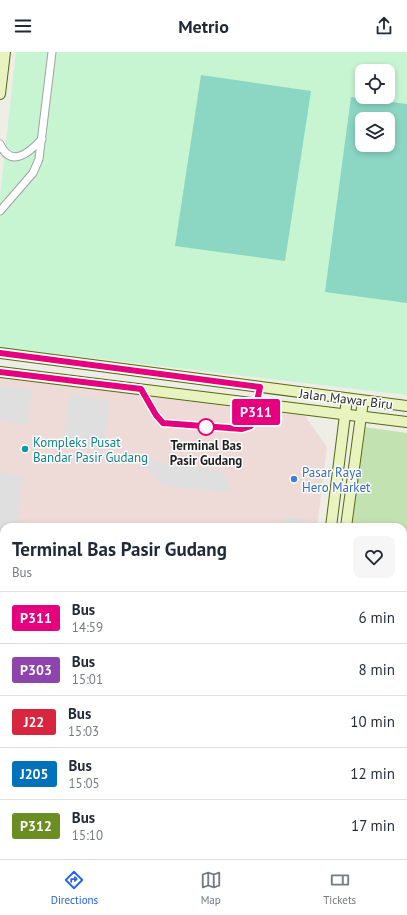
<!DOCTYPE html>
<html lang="en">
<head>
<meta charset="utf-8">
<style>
	:root { --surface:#fff; --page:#f6f6f7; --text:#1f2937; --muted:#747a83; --line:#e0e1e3; --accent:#2563eb }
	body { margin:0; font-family:"PT Sans",sans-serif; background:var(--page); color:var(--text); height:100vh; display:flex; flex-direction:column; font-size:15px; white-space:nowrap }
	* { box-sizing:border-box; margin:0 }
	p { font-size:13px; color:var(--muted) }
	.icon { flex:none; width:22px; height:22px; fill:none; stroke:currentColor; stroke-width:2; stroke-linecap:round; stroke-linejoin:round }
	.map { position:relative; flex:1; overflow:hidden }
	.drawer { position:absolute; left:0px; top:471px; width:407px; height:336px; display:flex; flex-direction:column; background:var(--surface); border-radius:12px 12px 0 0; box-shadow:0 2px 6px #0003 }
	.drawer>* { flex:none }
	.badge { padding:0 8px; border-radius:3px; font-size:14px; line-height:26px }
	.fabs { position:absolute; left:355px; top:12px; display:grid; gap:8px }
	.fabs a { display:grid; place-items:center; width:40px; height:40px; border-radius:8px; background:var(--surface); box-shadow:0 2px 6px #0003; font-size:20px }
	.map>.badge { position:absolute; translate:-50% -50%; box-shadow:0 0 0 2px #fff }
	.round { display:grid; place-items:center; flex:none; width:42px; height:42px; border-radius:8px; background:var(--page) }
	.head { display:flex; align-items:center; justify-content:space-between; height:68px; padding:0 12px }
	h1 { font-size:19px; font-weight:600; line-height:30px }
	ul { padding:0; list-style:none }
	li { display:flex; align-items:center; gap:12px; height:52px; padding:0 12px; border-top:1px solid var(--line) }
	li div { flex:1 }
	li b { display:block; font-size:15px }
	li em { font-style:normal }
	li .badge { min-width:44px; font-weight:700; text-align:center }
	header { display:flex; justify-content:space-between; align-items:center; height:52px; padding:0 12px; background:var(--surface); font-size:18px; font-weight:600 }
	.tabs { display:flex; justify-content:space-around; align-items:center; height:56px; border-top:1px solid var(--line); background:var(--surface); font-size:11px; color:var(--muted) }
	.tabs a { display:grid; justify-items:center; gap:2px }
	.tabs .selected { color:var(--accent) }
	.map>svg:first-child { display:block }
</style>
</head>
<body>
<header><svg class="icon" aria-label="menu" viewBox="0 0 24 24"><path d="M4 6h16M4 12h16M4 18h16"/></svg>Metrio<svg class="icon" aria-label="share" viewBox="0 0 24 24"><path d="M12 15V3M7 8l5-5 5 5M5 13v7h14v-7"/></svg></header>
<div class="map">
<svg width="407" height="807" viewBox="0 0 407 807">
	<rect width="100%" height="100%" fill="#eeede6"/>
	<g fill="#eedbd7">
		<path d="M0,322l305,42 22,31 -10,80h-313v155h-4z"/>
		<path d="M0,664h4v139h272l-1,4h-275z"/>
	</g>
	<path fill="#c2e3b1" d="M364,375l43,6v426h-95l1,-4h90v-328h-51z"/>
	<path fill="#c7f4d1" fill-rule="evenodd" d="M16,0h391v343l-407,-48v-150zM362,19h26v26h-26zM362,67h26v26h-26z"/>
	<g fill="#8cd6c4" fill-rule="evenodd">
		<path d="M201,23l110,16 -26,170 -110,-15z"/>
		<path d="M351,45l56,7v199l-82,-11zM362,67h26v26h-26z"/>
	</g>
	<g fill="#dfdfdf">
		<path d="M0,334l32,4 -4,34 -28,-3z"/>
		<path d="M69,343l41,5 -7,51 -41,-5z"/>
		<path d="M142,408l81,11 9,22 -71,-8z"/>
		<path d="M0,421l23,3 -7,51h-12v30h-4z"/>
		<path d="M286,465l18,2 -1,8h-19z"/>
		<path d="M0,535h4v84l-4,-1z"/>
		<path d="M0,713l4,1v22l-4,29z"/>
	</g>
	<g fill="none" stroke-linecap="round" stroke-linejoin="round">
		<defs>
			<g id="street">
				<path d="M0,92c11,25 30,8 42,-5"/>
				<path d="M0,159l33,-38 6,-14 13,-107"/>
				<path d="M0,647l4,1"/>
				<path d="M0,671l4,1"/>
				<path d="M44,807v-4"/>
			</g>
			<g id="secondary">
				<path d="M0,42l5,-42"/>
				<path d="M0,301l407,53"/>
				<path d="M0,320l407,50"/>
				<path d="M331,475l16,-128"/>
				<path d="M346,475l17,-126"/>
				<path d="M290,807v-4"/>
				<path d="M304,807v-4"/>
			</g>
		</defs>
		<use href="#street" stroke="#a0a0a0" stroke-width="9"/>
		<use href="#secondary" stroke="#546b10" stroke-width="12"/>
		<use href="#street" stroke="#fff" stroke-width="7"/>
		<use href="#secondary" stroke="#e9f3bf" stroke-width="10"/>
	</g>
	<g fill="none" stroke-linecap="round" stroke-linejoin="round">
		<defs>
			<path id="line" d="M0,301l260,34 -7,34 -2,5 -9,3 -79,-6 -7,-8 -15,-26 -141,-17"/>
		</defs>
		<use href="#line" stroke="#fff" stroke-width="9"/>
		<use href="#line" stroke="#e6007e" stroke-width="6"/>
	</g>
	<circle fill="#fff" stroke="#e6007e" stroke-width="2" cx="206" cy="375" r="8"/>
	<circle fill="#0f9aa8" stroke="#fff" stroke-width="1.5" cx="25" cy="397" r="4"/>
	<circle fill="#3f7fe0" stroke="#fff" stroke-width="1.5" cx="294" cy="427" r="4"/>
	<g text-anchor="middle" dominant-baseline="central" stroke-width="3" stroke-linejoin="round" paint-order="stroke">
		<g font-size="13" fill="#1f1f1f" stroke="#fff">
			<text transform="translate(346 347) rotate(7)">Jalan Mawar Biru</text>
		</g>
		<g font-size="13" fill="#0d838f" stroke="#fff" text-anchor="start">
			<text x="33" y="390">Kompleks Pusat<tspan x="33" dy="15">Bandar Pasir Gudang</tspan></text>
		</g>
		<g font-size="13" font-weight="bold" fill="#1f1f1f" stroke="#fff">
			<text x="206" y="393">Terminal Bas<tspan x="206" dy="15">Pasir Gudang</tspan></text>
		</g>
		<g font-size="13" fill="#366cbe" stroke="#fff" text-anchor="start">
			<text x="302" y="420">Pasar Raya<tspan x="302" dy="15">Hero Market</tspan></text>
		</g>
	</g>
</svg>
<div class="fabs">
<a><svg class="icon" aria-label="locate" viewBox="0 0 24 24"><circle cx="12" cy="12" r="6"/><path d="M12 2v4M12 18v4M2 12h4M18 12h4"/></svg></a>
<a><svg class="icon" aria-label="layers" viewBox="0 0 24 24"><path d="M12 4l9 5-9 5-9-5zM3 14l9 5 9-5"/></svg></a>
</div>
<b class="badge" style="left:256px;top:360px;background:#e6007e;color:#fff">P311</b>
<section class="drawer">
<div class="head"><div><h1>Terminal Bas Pasir Gudang</h1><p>Bus</p></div><a class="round"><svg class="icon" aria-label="heart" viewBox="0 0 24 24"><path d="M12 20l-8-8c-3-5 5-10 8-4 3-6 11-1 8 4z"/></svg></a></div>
<ul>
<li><span class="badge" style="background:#e6007e;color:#fff">P311</span><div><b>Bus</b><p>14:59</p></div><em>6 min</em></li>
<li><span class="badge" style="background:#8e44ad;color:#fff">P303</span><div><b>Bus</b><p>15:01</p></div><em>8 min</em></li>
<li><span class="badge" style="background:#d7263d;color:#fff">J22</span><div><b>Bus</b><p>15:03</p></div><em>10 min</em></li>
<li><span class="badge" style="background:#0072bc;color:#fff">J205</span><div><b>Bus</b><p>15:05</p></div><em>12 min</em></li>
<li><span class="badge" style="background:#6b8e23;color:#fff">P312</span><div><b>Bus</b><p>15:10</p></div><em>17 min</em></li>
</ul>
</section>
</div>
<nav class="tabs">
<a class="selected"><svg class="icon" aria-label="directions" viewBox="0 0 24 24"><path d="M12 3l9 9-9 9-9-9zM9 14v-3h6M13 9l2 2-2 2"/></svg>Directions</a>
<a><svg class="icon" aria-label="map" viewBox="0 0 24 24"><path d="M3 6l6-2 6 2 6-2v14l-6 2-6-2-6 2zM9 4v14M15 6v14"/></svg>Map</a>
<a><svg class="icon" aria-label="tickets" viewBox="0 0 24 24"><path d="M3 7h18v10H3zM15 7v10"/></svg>Tickets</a>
</nav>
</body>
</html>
